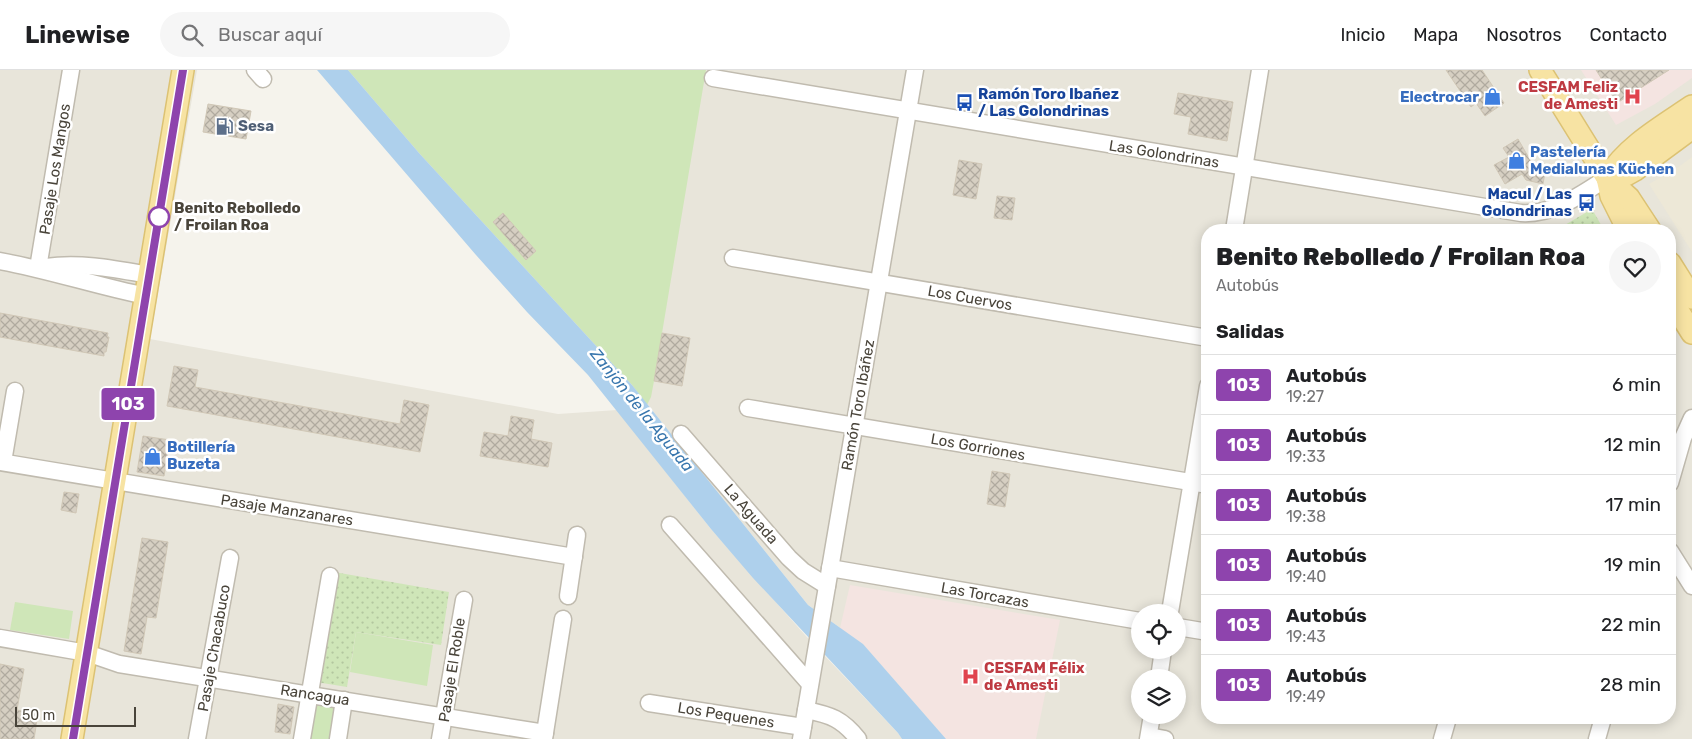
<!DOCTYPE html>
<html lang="es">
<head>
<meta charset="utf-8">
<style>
	:root { --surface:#fff; --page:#f6f6f6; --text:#202124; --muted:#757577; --line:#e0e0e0 }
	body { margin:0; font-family:Rubik,sans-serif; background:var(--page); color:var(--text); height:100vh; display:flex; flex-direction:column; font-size:19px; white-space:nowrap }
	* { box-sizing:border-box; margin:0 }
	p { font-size:16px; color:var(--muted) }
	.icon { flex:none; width:28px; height:28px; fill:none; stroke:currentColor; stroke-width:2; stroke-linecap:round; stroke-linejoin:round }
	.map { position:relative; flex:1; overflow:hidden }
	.panel { position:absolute; left:1201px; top:154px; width:475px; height:500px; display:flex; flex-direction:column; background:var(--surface); border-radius:20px; box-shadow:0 2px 12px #0003 }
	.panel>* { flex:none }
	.badge { padding:0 10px; border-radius:4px; font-size:18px; line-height:32px }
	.tools { position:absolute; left:1131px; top:534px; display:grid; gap:10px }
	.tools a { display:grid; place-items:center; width:55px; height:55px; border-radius:50%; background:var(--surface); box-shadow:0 2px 12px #0003; font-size:25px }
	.scale { position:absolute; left:15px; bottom:12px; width:121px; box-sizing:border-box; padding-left:5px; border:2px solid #49443a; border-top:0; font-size:14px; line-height:18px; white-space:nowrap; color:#49443a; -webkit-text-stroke:4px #fff; paint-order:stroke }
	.map>.badge { position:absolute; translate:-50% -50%; box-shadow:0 0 0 2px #fff }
	h2 { padding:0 15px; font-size:19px; line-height:45px }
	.round { display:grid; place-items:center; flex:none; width:52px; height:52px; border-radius:26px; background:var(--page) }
	.overview { display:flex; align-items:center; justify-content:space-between; height:85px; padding:0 15px }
	h1 { font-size:24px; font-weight:800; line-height:38px }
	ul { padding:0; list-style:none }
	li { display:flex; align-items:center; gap:15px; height:60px; padding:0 15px; border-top:1px solid var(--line) }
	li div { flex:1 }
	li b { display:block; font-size:19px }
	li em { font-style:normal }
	li .badge { min-width:55px; font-weight:700; text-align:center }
	header { display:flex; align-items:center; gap:30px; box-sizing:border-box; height:70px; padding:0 25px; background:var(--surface); border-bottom:1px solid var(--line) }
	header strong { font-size:24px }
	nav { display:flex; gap:28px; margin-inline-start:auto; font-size:18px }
	.search { width:350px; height:45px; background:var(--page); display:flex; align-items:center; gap:12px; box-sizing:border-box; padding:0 18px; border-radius:28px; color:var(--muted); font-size:19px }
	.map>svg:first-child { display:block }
</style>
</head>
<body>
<header>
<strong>Linewise</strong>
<div class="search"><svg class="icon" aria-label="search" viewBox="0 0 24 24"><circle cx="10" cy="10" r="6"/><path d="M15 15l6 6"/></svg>Buscar aquí</div>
<nav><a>Inicio</a><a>Mapa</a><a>Nosotros</a><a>Contacto</a></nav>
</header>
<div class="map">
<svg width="1692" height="669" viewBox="0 0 1692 669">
	<defs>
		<pattern id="park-dots" width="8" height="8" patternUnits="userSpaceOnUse" patternTransform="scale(1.25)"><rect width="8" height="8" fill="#cfe6b8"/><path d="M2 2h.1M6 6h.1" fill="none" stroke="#b3c69f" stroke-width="1.8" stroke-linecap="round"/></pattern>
		<pattern id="building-cross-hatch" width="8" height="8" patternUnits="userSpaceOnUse" patternTransform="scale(1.25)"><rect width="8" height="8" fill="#d6cfc2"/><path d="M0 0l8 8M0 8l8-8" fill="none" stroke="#b0aa9f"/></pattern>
	</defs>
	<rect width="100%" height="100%" fill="#f5f3ec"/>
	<g fill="#e8e5da" fill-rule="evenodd">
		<path d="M0,0h197l-47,269 408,75 59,-4 94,119 94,106 93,98 4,6h-902z"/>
		<path d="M348,0h1344v669h-746l-83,-95 -55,-39 -176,-220 -213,-232zM1208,160h462v488h-462zM1140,542h38v38h-38zM1140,608h38v37h-38z"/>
	</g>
	<path fill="#ede8d7" d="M1692,87v95l-43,-68 28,-16z"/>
	<g fill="#f4e4e1">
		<path d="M1581,0h111v8l-37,26 -39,21z"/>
		<path d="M850,515l210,35 -24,119h-90l-83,-95 -23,-16z"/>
	</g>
	<g fill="#cfe6b8">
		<path d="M348,0h358l-52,311 -3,16 -4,8 -15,-20 -213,-232z"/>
		<path d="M15,532l58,9 -4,28 -59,-9z"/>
		<path d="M356,562l77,13 -6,41 -77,-14z"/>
		<path d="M319,633l15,3 2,3 -5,30h-23l6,-33z"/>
	</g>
	<g fill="url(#park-dots)">
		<path d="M1592,139l12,21h-45l-1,-1z"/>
		<path d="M334,502l115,20 -8,53 -85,-13 -9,55 -31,-5z"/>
	</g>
	<path fill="#aed0ec" d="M317,0h31l71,83 213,232 176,220 55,39 83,95h-44l-4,-6 -145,-155 -42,-49 -123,-154 -61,-63 -51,-57z"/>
	<g fill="url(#building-cross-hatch)" stroke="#d0c7b6">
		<path d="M1446,0h36l22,33 -19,13 -9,-13 -5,4z"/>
		<path d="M1596,0h73l-52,33z"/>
		<path d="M1178,23l55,9 -6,39 -39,-7 3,-17 -17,-3z"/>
		<path d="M208,34l43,7 -5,28 -43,-7z"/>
		<path d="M1518,69l15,26 13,2 -3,17 -17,-4 -4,-6 -17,10 -11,-19 15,-8 -6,-9z"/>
		<path d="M959,90l23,4 -6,35 -23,-4z"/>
		<path d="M997,126l18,2 -3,22 -18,-2z"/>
		<path d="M503,143l33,38 -10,9 -33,-38z"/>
		<path d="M0,243l108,20 -1,4h2l-3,15h-2v4l-104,-19z"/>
		<path d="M662,263l28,5 -8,48 -28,-5z"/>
		<path d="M174,296l24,4 -3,17 205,37 4,-24 25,5 -9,47 -253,-46z"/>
		<path d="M511,346l23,4 -3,19 21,4 -4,24 -68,-11 4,-24 24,4z"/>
		<path d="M143,366l27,4 -6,36 -27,-4z"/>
		<path d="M992,401l18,3 -5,33 -18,-3z"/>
		<path d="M64,422l15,2 -3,19 -15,-3z"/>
		<path d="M142,468l26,4 -12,76 -9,-1 -6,37 -17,-3z"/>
		<path d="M0,594l24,5 -7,41 21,4 -4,25h-34z"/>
		<path d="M278,634l16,3 -4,27 -15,-2z"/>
	</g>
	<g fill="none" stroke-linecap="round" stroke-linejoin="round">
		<defs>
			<g id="minor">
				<path d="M255,0l8,9"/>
				<path d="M713,8l808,135c33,2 59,-18 86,-35"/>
				<path d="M1234,160l26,-160"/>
				<path d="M733,188l475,80"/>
				<path d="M0,191c49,9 97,25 146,35"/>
				<path d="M46,197c34,-5 69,2 103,8"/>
				<path d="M38,198l33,-198"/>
				<path d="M748,338l460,77"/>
				<path d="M681,364l108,124 14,13 24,15"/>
				<path d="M0,392l574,95"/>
				<path d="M3,392l12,-71"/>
				<path d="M1670,413l13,-45 9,-20"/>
				<path d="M670,455l140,159"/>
				<path d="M1670,481l22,35"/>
				<path d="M830,498l310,53"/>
				<path d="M568,526l9,-61"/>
				<path d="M1170,542l38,-226"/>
				<path d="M1178,557l30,5"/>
				<path d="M0,568l87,15 32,11 426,69"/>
				<path d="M1159,608l4,-28"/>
				<path d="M649,633l154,24"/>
				<path d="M806,640c25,5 36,9 52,29"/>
				<path d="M1149,666l16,3"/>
				<path d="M197,669l33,-181"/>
				<path d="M302,669l28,-163"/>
				<path d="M338,669l6,-39"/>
				<path d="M440,669l24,-139"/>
				<path d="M544,669l19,-120"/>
				<path d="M801,669l114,-669"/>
				<path d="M1148,669l4,-24"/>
				<path d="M1442,669l6,-21"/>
				<path d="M1597,669l6,-21"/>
			</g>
			<g id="major">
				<path d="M1540,0l67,108 4,18 17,34"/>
				<path d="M1607,108c20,-32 54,-51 85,-72"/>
				<path d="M1607,108l19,-3 9,-5 57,-42"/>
				<path d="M1607,108l22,20 21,32"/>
				<path d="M1670,193l22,35"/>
				<path d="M1670,228l22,35"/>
				<path d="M72,669l111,-669"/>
			</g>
		</defs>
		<use href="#minor" stroke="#c0bbaf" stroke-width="19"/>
		<use href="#major" stroke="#dcc273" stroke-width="24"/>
		<use href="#minor" stroke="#fff" stroke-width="16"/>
		<use href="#major" stroke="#f7e3a3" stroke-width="21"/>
	</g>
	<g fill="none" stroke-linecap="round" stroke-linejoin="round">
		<defs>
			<path id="line" d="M73,669l110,-669"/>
		</defs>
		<use href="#line" stroke="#fff" stroke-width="11"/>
		<use href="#line" stroke="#8e44ad" stroke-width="8"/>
	</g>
	<defs>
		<symbol id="hospital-bare" viewBox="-9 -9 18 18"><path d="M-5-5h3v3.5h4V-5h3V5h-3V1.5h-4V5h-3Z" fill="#e0444e" stroke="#fff" stroke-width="2.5" paint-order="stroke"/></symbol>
		<symbol id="shop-bare" viewBox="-9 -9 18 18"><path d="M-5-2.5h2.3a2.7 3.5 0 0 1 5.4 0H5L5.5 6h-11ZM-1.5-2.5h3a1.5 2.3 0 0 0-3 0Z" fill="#3f7fe0" stroke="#fff" stroke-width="2.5" paint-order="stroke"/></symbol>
		<symbol id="bus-bare" viewBox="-9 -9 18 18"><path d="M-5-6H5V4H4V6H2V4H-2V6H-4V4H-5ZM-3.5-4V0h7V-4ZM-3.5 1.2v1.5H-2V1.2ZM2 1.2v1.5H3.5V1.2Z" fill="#1a4fb4" stroke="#fff" stroke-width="2.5" paint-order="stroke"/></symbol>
		<symbol id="fuel-bare" viewBox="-9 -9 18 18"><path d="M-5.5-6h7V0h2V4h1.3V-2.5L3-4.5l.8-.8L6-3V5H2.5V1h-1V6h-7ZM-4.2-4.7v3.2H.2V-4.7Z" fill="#5c6f8a" stroke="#fff" stroke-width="2.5" paint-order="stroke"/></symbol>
	</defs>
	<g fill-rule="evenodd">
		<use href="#hospital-bare" x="1620" y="14" width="25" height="25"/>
		<use href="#shop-bare" x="1480" y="14" width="25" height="25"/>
		<use href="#bus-bare" x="952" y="20" width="25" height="25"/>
		<use href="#fuel-bare" x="212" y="44" width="25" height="25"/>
		<use href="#shop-bare" x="1504" y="78" width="25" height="25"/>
		<use href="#bus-bare" x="1574" y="120" width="25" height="25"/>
		<use href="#shop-bare" x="140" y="374" width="25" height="25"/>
		<use href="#hospital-bare" x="958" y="594" width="25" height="25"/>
	</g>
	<circle fill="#fff" stroke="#8e44ad" stroke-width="2.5" cx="159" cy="147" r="10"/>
	<g text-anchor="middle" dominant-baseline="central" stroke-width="5" stroke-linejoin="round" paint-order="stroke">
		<g font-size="15" font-weight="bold" fill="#be3a42" stroke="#fff" text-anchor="end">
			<text x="1618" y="17">CESFAM Feliz<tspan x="1618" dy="17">de Amesti</tspan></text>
			<text x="984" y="598" text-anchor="start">CESFAM Félix<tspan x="984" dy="17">de Amesti</tspan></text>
		</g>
		<g font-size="15" font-weight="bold" fill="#164399" stroke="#fff" text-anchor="start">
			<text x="978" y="24">Ramón Toro Ibañez<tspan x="978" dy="17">/ Las Golondrinas</tspan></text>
			<text x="1572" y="124" text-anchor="end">Macul / Las<tspan x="1572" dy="17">Golondrinas</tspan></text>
		</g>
		<g font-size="15" font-weight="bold" fill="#366cbe" stroke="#fff" text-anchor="start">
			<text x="1479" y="27" text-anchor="end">Electrocar</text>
			<text x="1530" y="82">Pastelería<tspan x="1530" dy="17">Medialunas Küchen</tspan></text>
			<text x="167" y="377">Botillería<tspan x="167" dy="17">Buzeta</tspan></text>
		</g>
		<g font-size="15" font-weight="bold" fill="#4e5e75" stroke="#fff" text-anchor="start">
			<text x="238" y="56">Sesa</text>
		</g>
		<g font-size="15" fill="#49443a" stroke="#fff">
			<text transform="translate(1164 84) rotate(9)">Las Golondrinas</text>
			<text transform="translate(55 99) rotate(-81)">Pasaje Los Mangos</text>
			<text transform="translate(970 228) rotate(10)">Los Cuervos</text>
			<text transform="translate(858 335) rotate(-80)">Ramón Toro Ibáñez</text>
			<text transform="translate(978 377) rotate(10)">Los Gorriones</text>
			<text transform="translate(287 440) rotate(9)">Pasaje Manzanares</text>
			<text transform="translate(751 444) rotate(49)">La Aguada</text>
			<text transform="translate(985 525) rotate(10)">Las Torcazas</text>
			<text transform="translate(214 578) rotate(-80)">Pasaje Chacabuco</text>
			<text transform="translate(452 600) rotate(-81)">Pasaje El Roble</text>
			<text transform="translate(315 625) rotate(9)">Rancagua</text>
			<text transform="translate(726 645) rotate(9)">Los Pequenes</text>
		</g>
		<g font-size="15" font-weight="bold" fill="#49443a" stroke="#fff" text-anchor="start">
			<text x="174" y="138">Benito Rebolledo<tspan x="174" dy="17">/ Froilan Roa</tspan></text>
		</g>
		<g font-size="16" font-style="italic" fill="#3977ae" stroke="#fff">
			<text transform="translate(642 340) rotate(51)">Zanjón de la Aguada</text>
		</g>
	</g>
</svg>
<div class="tools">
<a><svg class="icon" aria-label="locate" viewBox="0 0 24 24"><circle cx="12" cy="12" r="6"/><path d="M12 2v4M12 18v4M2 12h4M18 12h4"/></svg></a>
<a><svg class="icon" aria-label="layers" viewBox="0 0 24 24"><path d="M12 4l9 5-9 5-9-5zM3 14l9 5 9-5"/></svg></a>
</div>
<div class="scale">50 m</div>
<b class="badge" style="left:128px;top:334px;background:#8e44ad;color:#fff">103</b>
<section class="panel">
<div class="overview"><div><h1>Benito Rebolledo / Froilan Roa</h1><p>Autobús</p></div><a class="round"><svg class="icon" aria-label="heart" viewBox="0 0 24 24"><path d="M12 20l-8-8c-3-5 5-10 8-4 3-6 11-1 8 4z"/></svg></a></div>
<h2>Salidas</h2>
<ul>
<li><span class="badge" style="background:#8e44ad;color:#fff">103</span><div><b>Autobús</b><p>19:27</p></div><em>6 min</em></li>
<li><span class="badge" style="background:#8e44ad;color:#fff">103</span><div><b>Autobús</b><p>19:33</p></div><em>12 min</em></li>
<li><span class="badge" style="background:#8e44ad;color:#fff">103</span><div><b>Autobús</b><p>19:38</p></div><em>17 min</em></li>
<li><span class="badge" style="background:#8e44ad;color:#fff">103</span><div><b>Autobús</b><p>19:40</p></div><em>19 min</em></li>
<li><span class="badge" style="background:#8e44ad;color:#fff">103</span><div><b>Autobús</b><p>19:43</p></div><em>22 min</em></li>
<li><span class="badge" style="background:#8e44ad;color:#fff">103</span><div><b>Autobús</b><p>19:49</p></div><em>28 min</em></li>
</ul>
</section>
</div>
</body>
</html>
